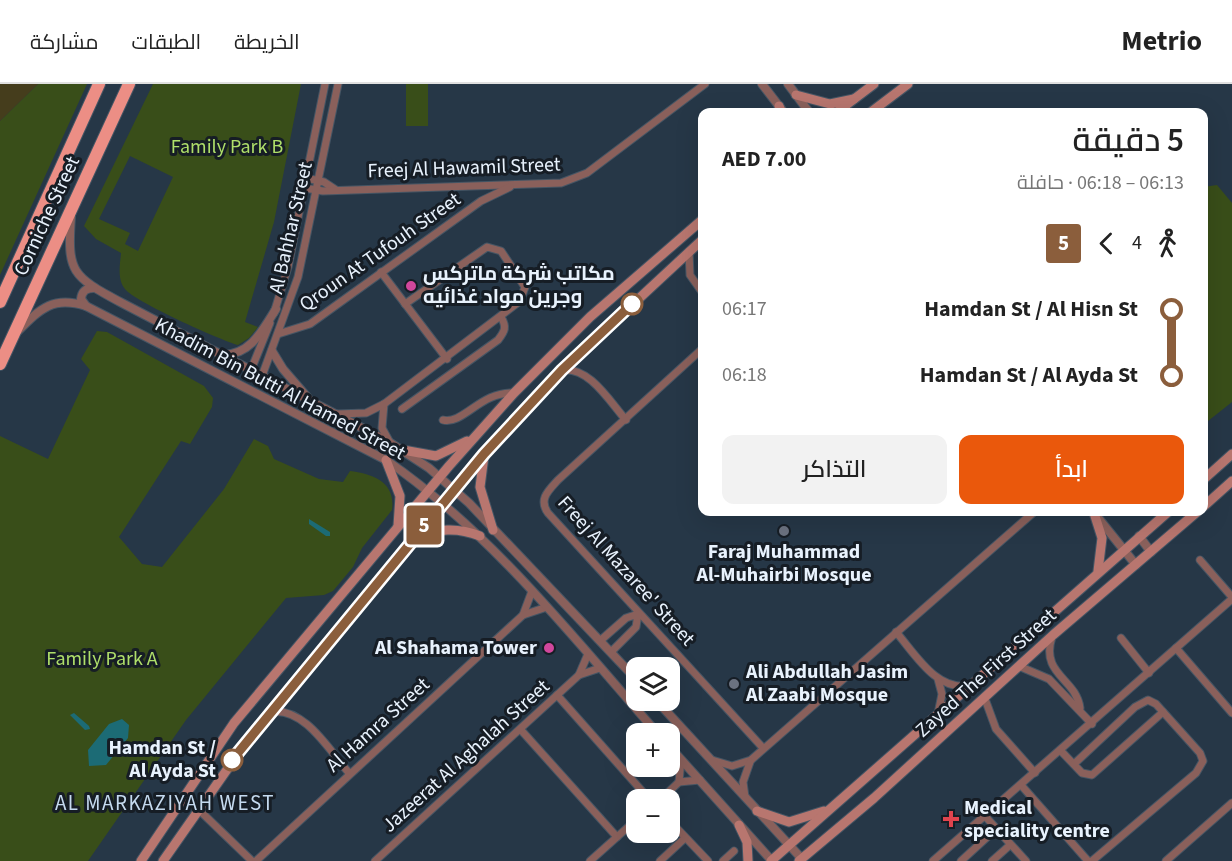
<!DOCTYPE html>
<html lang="ar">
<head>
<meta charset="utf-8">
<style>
	:root { --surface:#fff; --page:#f2f2f2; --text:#222; --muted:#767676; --line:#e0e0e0; --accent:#ea580c }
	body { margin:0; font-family:"Source Sans 3",Cairo,sans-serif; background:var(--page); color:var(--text); direction:rtl; height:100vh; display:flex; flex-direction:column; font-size:22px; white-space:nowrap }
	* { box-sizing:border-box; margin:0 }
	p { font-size:20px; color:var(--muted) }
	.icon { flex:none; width:33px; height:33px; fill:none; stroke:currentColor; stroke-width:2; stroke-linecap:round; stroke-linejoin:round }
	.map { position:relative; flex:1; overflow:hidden; direction:ltr }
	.panel { position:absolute; left:698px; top:24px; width:510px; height:408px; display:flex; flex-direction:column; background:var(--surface); border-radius:12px; box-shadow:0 6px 24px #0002; direction:rtl }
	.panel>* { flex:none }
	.badge { padding:0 12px; border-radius:4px; font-size:21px; line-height:39px }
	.fabs { position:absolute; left:626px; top:573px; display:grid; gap:12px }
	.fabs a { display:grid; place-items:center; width:54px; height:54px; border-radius:12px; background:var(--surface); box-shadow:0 6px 24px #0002; font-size:30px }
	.map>.badge { position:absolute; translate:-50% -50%; box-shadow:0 0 0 3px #fff }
	.legs { display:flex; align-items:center; gap:9px; height:66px; padding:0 24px; font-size:20px }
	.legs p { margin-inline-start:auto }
	.overview { display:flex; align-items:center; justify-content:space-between; height:102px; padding:0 24px }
	h1 { font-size:33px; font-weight:600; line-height:45px }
	.button { display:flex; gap:12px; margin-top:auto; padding:12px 24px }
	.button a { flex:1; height:69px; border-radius:12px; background:var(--accent); color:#fff; font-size:24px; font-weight:600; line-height:69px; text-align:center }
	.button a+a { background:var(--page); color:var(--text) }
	ul { padding:0 24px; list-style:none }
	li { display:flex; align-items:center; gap:21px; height:66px; font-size:22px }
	li i { display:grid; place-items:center; width:9px; height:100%; margin:0 8px; background:currentColor }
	li i::after { content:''; width:15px; height:15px; margin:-8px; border:4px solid; border-radius:50%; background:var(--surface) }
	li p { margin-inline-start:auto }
	li:first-child i { background:linear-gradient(#0000 50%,currentColor 0) }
	li:last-child i { background:linear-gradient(currentColor 50%,#0000 0) }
	header { display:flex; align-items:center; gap:36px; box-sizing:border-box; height:84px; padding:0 30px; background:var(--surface); border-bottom:2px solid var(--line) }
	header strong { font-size:28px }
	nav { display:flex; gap:33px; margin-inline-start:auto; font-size:21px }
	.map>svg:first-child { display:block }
</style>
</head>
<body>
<header>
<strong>Metrio</strong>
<nav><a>الخريطة</a><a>الطبقات</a><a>مشاركة</a></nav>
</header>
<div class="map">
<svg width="1232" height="777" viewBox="0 0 1232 777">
	<rect width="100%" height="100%" fill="#263747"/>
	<g fill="#394e19" fill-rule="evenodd">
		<path d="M38,0h49l-87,191v-154z"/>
		<path d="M153,0h148l-27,138 -29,100 13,5 -9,11 -11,7c-18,-5 -103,-43 -113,-56 -8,-10 -5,-24 -4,-36l-25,-14 -12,-13zM130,72l43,21 -35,74 -13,-7 5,-11 -31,-14z"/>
		<rect x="406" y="0" width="22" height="42"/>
		<path d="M1217,101l15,18v199l-29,23v-238z"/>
		<path d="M97,247l10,1 97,54 9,12 -1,9 -22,37 -9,-3 -62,96 23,27 20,3 62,-78 30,-50 14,7 6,13 45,20 24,3 7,-11c23,3 46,11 42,39l-30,38 -9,19 -20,24 -9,4 -38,3 -100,122 -98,141h-88v-425l48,23 42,-89 -9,-11z"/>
	</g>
	<path fill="#453d1c" d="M0,0h38l-38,37z"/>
	<g fill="#1c6b75">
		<path d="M309,435l21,13v4h-4l-17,-12z"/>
		<path d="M74,629l15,13 1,3 -5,1 -15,-15z"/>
		<path d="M122,635l7,6 -1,13 -22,27 -17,1 -1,-16 21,-26z"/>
	</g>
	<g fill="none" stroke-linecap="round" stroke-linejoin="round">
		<defs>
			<g id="minor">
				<path d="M306,94l18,4 12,8"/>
				<path d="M304,104l19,3 238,-8 26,-10 118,-89"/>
				<path d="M689,167l1,24 12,17"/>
				<path d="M381,188l66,87"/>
				<path d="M274,229l14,-46 37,-183"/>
				<path d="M278,250l32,-10 171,-123 29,-14"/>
				<path d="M702,265l-144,131c-9,10 -20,19 -10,33l215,235"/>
				<path d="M251,286l19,-47"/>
				<path d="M562,286c27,-4 48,32 64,50"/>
				<path d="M262,292l36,-99 40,-193"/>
				<path d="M384,320l-2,24 7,13"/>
				<path d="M402,325l96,-69c7,-9 9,-13 3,-23"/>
				<path d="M337,330l29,-1 18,-9 136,-103 5,-14 -24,-36 -14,-4 -82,57"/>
				<path d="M443,336c20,5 38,-29 71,-27"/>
				<path d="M1200,476l32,37"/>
				<path d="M523,531l9,-24"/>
				<path d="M896,548c20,23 40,59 74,54"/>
				<path d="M1052,553c-12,38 24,41 28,71"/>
				<path d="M1121,554l28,35"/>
				<path d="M601,556l25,-22 12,-4 -2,13 -25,25"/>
				<path d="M1176,564l56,65"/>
				<path d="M1021,583l28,12 43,45"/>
				<path d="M579,591l21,-7"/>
				<path d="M938,595l4,15 -4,20"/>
				<path d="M557,611l93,105"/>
				<path d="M985,615l11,30 39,44"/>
				<path d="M270,628c34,-6 59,38 79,61"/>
				<path d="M521,646l96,107"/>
				<path d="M1061,667l21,22 10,2 71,-63"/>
				<path d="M712,676l20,6 19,-6 283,-248"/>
				<path d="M1074,680l61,-57 13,-7 8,4 44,49 3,8 -7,12 -104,88"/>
				<path d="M679,698l2,-22"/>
				<path d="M1021,701l67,76"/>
				<path d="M745,713l-2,-15 7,-20"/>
				<path d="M660,716l19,-18 21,-2"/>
				<path d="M198,725l54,52"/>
				<path d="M984,731l42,46"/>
				<path d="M669,736l39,41"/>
				<path d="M256,777l267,-246 24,-8"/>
				<path d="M375,777l204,-186 9,-21"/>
				<path d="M590,777l46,-41"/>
				<path d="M660,777l25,-23"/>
				<path d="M723,777l11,-10"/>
				<path d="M933,777l299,-262"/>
				<path d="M961,777l35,-32"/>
				<path d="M992,777l18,-16"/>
				<path d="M1166,777l66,-58"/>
			</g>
			<g id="tertiary">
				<path d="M762,0l20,26"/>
				<path d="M788,0l21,28"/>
				<path d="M71,133c-4,56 1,59 51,86l267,139 40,26 40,35 167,176"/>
				<path d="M86,222l-5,-7c1,-8 5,-11 13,-11"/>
				<path d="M18,247c23,-23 35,-35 68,-25l300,154c106,73 187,177 272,274"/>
				<path d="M272,267l11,18 25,29"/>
				<path d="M223,271c28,-1 39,-24 53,-46"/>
				<path d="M1095,430l41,51"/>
				<path d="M1139,452l12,16"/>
				<path d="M656,616l146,159"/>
				<path d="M669,662l103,115"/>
			</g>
			<g id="secondary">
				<path d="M796,11l34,9 24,-5"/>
				<path d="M779,22l2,6"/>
				<path d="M837,28l37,-28"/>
				<path d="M871,28l37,-28"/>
				<path d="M403,366l33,6 31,-15"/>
				<path d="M484,372l-4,31 13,43"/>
				<path d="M386,376l14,36 -2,30"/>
				<path d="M1203,396l29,-26"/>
				<path d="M1203,423l29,-26"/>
				<path d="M1094,429l8,25 -4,33"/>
				<path d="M415,455c22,-11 42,-12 65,-3"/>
				<path d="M757,727l32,11 35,-11"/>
				<path d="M739,741l8,17 1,19"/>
				<path d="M141,777l93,-138 215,-257 65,-73 76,-76 112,-97"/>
				<path d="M163,777l91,-130 230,-277 78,-84 140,-130"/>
				<path d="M771,777l397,-349"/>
				<path d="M799,777l75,-63 179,-163 144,-123"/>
			</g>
			<g id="trunk">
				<path d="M0,218l99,-218"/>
				<path d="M0,280l129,-280"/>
			</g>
		</defs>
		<use href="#minor" stroke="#455564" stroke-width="9"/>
		<use href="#tertiary" stroke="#455564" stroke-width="10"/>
		<use href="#secondary" stroke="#455564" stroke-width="11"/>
		<use href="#trunk" stroke="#455564" stroke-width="14"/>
		<use href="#minor" stroke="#8a605b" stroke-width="7"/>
		<use href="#tertiary" stroke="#8a605b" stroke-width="8"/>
		<use href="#secondary" stroke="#b8766f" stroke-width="9"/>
		<use href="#trunk" stroke="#ec8e85" stroke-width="12"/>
	</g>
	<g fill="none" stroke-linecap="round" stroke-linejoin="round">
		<defs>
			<path id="line-1" d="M232,676l252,-306 78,-84 70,-66"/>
		</defs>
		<use href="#line-1" stroke="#fff" stroke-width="14"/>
		<use href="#line-1" stroke="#8b5e3c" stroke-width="9"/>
	</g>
	<g fill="#d1479c" stroke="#161d25" stroke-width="2">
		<circle cx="411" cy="202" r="6"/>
		<circle cx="549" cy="564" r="6"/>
	</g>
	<g fill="#fff" stroke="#8b5e3c" stroke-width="3">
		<circle cx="632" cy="220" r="10"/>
		<circle cx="232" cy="676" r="10"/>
	</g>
	<g fill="#6b7280" stroke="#161d25" stroke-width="2">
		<circle cx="784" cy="447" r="6"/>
		<circle cx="734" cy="600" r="6"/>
	</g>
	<path fill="#e0444e" stroke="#161d25" stroke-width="2" d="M948 726h6v6h6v6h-6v6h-6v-6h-6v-6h6z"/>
	<g text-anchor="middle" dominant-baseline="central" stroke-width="6" stroke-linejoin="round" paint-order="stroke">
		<g font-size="20" fill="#afdf6a" stroke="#161d25">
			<text x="227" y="63">Family Park B</text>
			<text x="102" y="575">Family Park A</text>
		</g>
		<g font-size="20" fill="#e8f2fd" stroke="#161d25">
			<text transform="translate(464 84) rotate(-2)">Freej Al Hawamil Street</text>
			<text transform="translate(47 132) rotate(-65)">Corniche Street</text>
			<text transform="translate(291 144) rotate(-77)">Al Bahhar Street</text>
			<text transform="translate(380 168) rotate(-35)">Qroun At Tufouh Street</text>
			<text transform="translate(280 305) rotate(28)">Khadim Bin Butti Al Hamed Street</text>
			<text transform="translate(626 487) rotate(48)">Freej Al Mazaree' Street</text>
			<text transform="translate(986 589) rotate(-42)">Zayed The First Street</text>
			<text transform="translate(378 641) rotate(-42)">Al Hamra Street</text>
			<text transform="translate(466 672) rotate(-42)">Jazeerat Al Aghalah Street</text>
		</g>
		<g font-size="20" font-weight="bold" fill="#e8f2fd" stroke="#161d25" text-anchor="start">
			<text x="423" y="190">مكاتب شركة ماتركس<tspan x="423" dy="23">وجرين مواد غذائيه</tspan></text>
			<text x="784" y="468" text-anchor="middle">Faraj Muhammad<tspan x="784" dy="23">Al-Muhairbi Mosque</tspan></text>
			<text x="537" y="564" text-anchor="end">Al Shahama Tower</text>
			<text x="746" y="588">Ali Abdullah Jasim<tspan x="746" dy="23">Al Zaabi Mosque</tspan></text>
			<text x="964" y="724">Medical<tspan x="964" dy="23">speciality centre</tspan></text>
		</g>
		<g font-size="20" font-weight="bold" fill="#e8f2fd" stroke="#161d25" text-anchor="end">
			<text x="216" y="664">Hamdan St /<tspan x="216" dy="23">Al Ayda St</tspan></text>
		</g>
		<g font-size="21" letter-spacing="1.5" fill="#c5daef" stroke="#161d25">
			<text x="165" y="719">AL MARKAZIYAH WEST</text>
		</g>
	</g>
</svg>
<div class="fabs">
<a><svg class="icon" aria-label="layers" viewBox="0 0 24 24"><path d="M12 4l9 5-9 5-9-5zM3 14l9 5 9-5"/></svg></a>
<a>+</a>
<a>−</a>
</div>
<b class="badge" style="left:424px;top:441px;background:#8b5e3c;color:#fff">5</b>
<section class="panel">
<div class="overview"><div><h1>5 دقيقة</h1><p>06:13 – 06:18 · حافلة</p></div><b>AED 7.00</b></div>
<div class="legs"><svg class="icon" aria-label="walk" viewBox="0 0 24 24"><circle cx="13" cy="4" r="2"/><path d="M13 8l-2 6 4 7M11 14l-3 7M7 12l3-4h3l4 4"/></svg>4<svg class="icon" aria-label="back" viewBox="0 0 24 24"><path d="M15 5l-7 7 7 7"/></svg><b class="badge" style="background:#8b5e3c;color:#fff">5</b></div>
<ul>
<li><i style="color:#8b5e3c"></i><b>Hamdan St / Al Hisn St</b><p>06:17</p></li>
<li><i style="color:#8b5e3c"></i><b>Hamdan St / Al Ayda St</b><p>06:18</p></li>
</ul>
<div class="button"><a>ابدأ</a><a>التذاكر</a></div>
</section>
</div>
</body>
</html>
